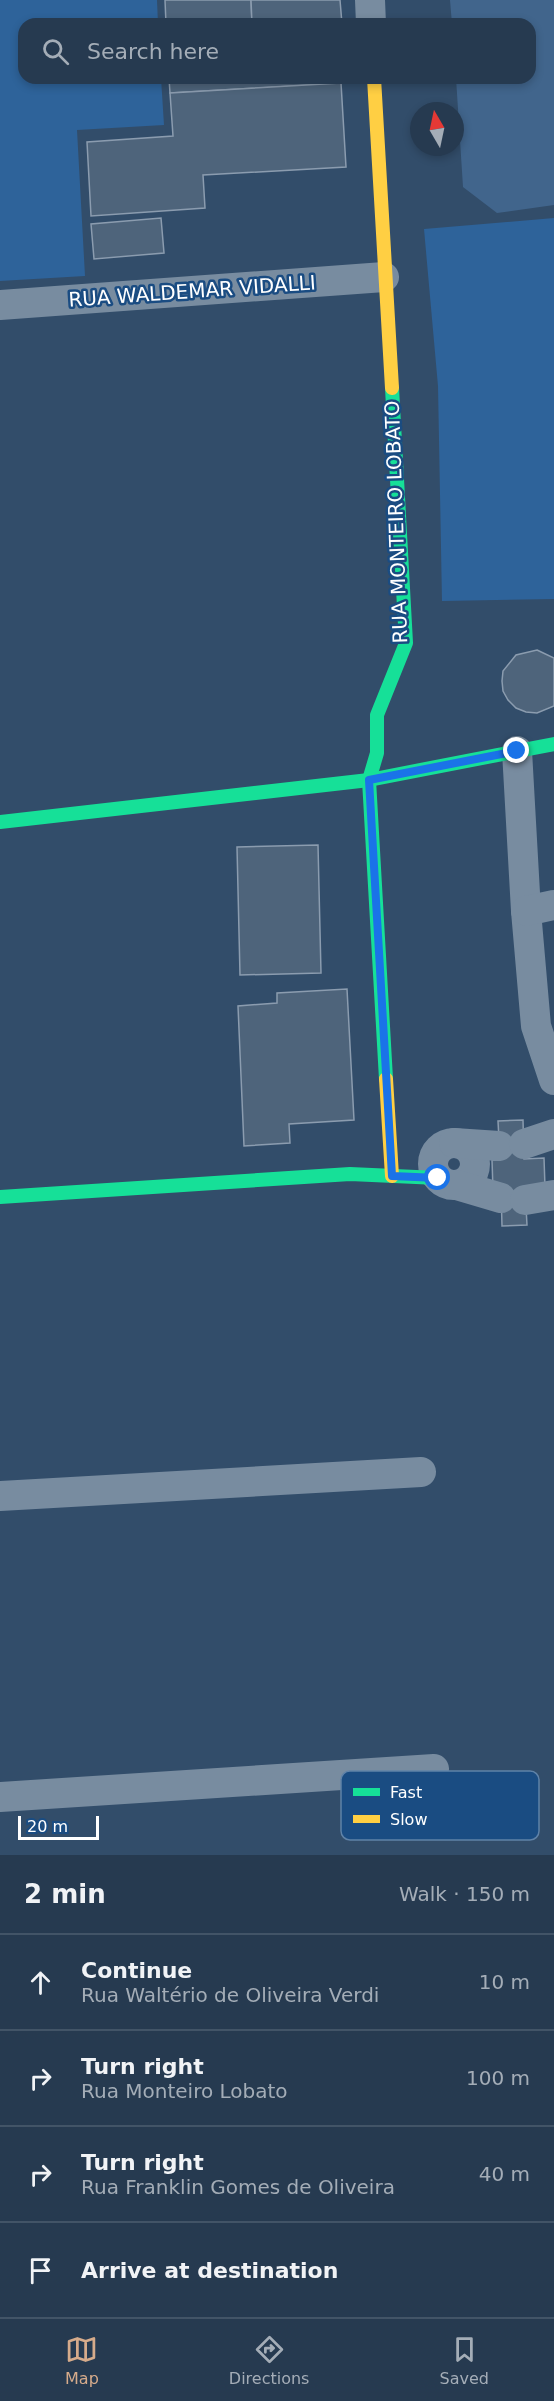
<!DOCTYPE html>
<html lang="en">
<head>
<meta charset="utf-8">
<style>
	body { margin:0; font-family:"DejaVu Sans",sans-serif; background:#32455a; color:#f1f3f6 }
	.compass { position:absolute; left:410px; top:102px; width:54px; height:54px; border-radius:50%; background:#263a50; box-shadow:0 3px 9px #0003; rotate:351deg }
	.scale { position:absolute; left:18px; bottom:15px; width:81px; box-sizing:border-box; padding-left:6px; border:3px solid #fff; border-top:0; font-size:16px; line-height:21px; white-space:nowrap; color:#fff; -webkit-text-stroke:4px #1a4c82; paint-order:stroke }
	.stop { position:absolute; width:18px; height:18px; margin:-14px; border:4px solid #1a73e8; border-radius:50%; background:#fff }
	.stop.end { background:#1a73e8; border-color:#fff; box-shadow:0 2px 6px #0008 }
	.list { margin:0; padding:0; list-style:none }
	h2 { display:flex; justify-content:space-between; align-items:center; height:78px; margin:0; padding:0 24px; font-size:26px }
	h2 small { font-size:20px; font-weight:400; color:#a4adb7 }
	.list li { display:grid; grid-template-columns:39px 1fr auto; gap:18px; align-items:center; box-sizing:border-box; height:96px; padding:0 24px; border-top:2px solid #425467 }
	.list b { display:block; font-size:22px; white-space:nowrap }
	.list p { margin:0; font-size:20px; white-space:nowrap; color:#a4adb7 }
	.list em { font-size:20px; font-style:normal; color:#a4adb7 }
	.icon { flex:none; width:33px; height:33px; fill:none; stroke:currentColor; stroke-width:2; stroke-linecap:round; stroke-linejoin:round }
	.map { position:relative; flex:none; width:554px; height:1855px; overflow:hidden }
	.search { position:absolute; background:#263a50; box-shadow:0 3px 9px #0003; left:18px; right:18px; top:18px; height:66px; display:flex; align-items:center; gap:15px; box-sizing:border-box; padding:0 21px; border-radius:18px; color:#a4adb7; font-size:22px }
	.sheet { height:462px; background:#263a50 }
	nav { display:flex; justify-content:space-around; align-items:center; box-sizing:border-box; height:84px; border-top:2px solid #425467; background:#263a50; font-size:16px; color:#a4adb7 }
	nav a { display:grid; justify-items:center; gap:3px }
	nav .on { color:#d6ab8b }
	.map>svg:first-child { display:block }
	.green { fill:#2e639a }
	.water { fill:#41658c }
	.building { fill:#4e647b; stroke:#8b9caf; stroke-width:1.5 }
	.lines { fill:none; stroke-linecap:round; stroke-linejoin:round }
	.street { stroke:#788ca0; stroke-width:30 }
	.fast { stroke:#16e098; stroke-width:14 }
	.slow { stroke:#ffcf43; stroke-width:14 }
	.route { stroke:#1a73e8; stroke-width:8 }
	.labels { text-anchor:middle; stroke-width:5; stroke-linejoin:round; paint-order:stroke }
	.street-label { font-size:20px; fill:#fff; stroke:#1a4c82 }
	.key { fill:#1a4c82; stroke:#5f82a8; stroke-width:1.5 }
	.key-label { font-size:16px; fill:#fff }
</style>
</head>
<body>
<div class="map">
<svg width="554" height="1855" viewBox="0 0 554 1855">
	<rect width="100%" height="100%" fill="#324d6a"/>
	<g class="green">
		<polygon points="0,0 157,0 158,24 24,24 24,78 161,78 164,125 77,130 85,276 0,281"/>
		<polygon points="554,218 554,599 442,601 438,386 424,229"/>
	</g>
	<polygon class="water" points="450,0 554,0 554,205 497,213 463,187 456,78 530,78 530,24 452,24"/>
	<g class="building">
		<polygon points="165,0 251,0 252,24 166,24"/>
		<polygon points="251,0 340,0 342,24 252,24"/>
		<polygon points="169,78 345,78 346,83 170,93"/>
		<polygon points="341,83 346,167 203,175 205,208 91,216 87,142 173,136 170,93"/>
		<polygon points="161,218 164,253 94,259 91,224"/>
		<polygon points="537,650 554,658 554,706 537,713 526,712 516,708 508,700 503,691 502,681 503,671 516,655"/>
		<polygon points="318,845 321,973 240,975 237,847"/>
		<polygon points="347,989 354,1120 289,1124 290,1143 244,1146 238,1006 277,1003 277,993"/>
		<polygon points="523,1120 524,1159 544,1158 545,1187 525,1188 527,1225 502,1226 501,1189 493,1190 492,1160 500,1160 498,1121"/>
	</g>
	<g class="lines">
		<g class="street">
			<polyline points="370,0 371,24"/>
			<polyline points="0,305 384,277"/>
			<polyline points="517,751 526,911 536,1026 554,1080"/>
			<polyline points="526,911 554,905"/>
			<circle cx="454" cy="1164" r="21"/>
			<polyline points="454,1143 499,1146"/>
			<polyline points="524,1144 554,1134"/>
			<polyline points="457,1185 501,1198"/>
			<polyline points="525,1200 554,1195"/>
			<polyline points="0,1496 421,1472"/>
			<polyline points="0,1797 434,1769"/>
		</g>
		<g class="fast">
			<polyline points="0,822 369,780 554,744"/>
			<polyline points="386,1079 369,780 377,753 377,715 406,643 392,388"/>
			<polyline points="0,1197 350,1174 438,1178"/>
		</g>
		<g class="slow">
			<polyline points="374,78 392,388"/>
			<polyline points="386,1079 392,1176"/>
		</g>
	</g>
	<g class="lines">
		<polyline class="route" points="438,1178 392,1176 369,780 517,751"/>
	</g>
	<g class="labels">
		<g class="street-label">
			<text transform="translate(192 291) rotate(-4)" y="7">RUA WALDEMAR VIDALLI</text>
			<text transform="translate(396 522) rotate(-92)" y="7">RUA MONTEIRO LOBATO</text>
		</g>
	</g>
	<rect x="341" y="1771" width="198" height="69" rx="9" class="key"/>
	<rect x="353" y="1788" width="27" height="8" fill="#16e098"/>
	<rect x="353" y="1815" width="27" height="8" fill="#ffcf43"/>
	<g class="key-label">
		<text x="390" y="1798">Fast</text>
		<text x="390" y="1825">Slow</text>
	</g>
</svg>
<svg class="compass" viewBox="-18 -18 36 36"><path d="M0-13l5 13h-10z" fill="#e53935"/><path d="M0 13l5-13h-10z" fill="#a4adb7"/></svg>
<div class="scale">20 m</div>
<div class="stop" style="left:438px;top:1178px"></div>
<div class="stop end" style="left:517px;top:751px"></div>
<div class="search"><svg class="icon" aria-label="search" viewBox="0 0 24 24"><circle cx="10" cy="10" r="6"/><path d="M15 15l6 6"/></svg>Search here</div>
</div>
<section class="sheet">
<h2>2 min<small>Walk · 150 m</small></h2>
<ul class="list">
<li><svg class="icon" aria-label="ahead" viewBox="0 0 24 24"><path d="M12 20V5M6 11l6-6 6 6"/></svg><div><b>Continue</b><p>Rua Waltério de Oliveira Verdi</p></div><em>10 m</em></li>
<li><svg class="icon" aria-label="right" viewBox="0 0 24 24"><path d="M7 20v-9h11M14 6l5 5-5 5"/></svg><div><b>Turn right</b><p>Rua Monteiro Lobato</p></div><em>100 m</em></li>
<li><svg class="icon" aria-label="right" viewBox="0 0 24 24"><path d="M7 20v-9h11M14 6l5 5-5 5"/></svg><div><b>Turn right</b><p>Rua Franklin Gomes de Oliveira</p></div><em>40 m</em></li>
<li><svg class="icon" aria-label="arrive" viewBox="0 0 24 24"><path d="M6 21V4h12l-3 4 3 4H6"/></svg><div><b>Arrive at destination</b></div></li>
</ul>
</section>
<nav>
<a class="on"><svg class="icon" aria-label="map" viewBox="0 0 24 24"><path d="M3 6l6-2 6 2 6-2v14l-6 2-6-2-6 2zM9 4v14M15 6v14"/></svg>Map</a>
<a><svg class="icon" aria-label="directions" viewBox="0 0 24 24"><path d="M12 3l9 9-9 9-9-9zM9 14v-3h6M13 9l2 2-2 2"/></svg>Directions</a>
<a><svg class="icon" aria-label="saved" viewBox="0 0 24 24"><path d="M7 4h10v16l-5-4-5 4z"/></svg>Saved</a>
</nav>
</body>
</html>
